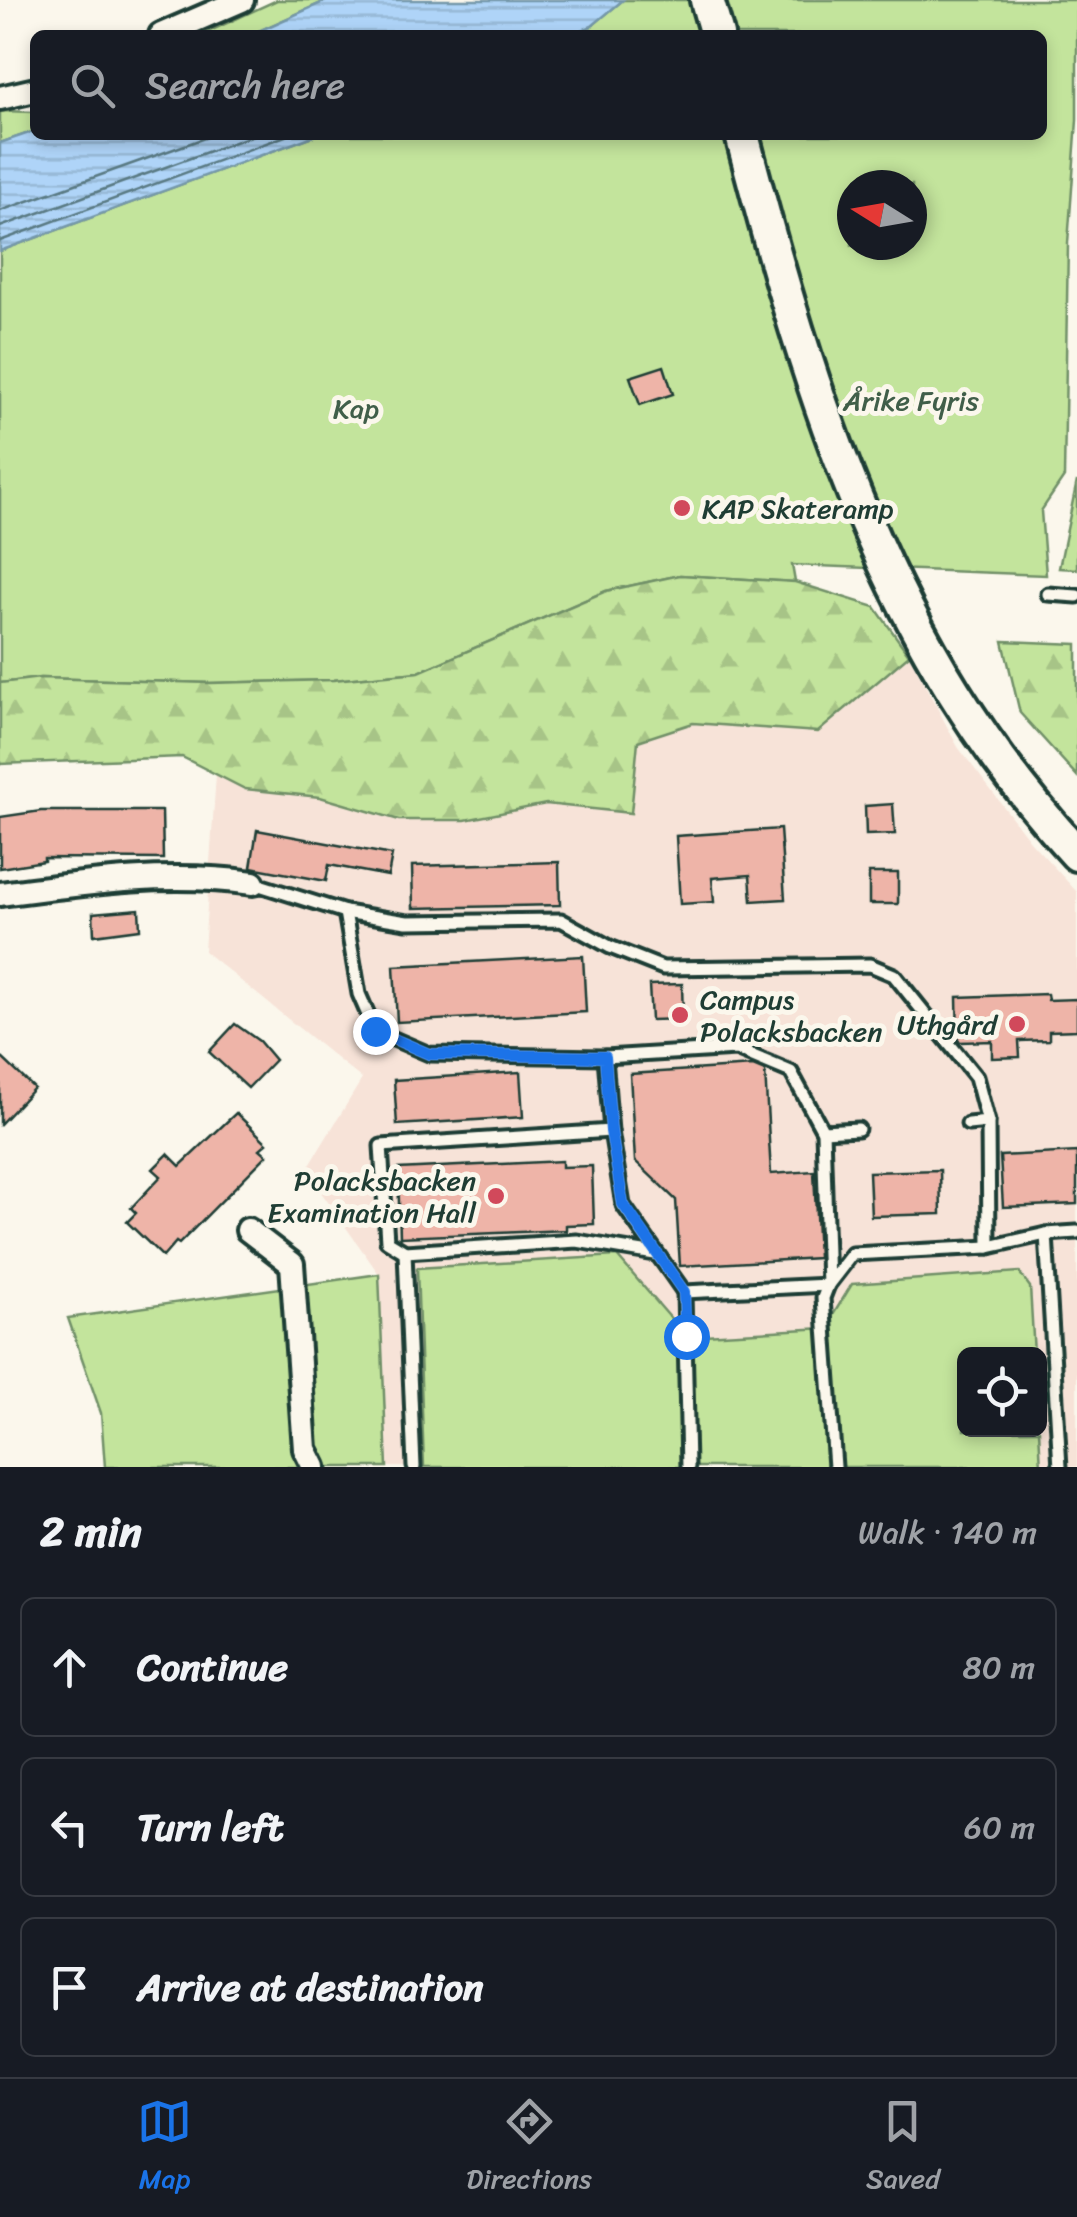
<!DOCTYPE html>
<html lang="en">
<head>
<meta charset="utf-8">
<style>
	body { margin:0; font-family:Sriracha,sans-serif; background:#20242c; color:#f1f3f6 }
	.controls { position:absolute; right:30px; bottom:30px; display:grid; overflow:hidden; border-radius:15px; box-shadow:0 5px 15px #0003 }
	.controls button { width:90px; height:90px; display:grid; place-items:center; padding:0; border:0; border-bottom:2px solid #363941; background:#171b24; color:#f1f3f6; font:50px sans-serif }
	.compass { position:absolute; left:837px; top:170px; width:90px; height:90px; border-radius:50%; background:#171b24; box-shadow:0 5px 15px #0003; rotate:281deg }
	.stop { position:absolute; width:30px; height:30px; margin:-22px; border:8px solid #1a73e8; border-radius:50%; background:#fff }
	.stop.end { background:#1a73e8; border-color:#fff; box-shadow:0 2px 10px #0008 }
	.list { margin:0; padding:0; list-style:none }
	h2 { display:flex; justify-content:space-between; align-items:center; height:130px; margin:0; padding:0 40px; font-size:42px }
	h2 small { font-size:32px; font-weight:400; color:#9ea1a6 }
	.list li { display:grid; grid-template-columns:65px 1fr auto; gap:30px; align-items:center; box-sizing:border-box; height:140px; margin:0 20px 20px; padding:0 20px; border:2px solid #363941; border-radius:15px }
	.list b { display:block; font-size:38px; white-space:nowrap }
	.list em { font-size:32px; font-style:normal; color:#9ea1a6 }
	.icon { flex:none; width:55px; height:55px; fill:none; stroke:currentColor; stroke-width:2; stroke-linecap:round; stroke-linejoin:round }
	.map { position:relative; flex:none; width:1077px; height:1467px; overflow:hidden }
	.search { position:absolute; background:#171b24; box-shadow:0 5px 15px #0003; left:30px; right:30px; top:30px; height:110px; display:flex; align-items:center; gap:25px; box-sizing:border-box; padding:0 35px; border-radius:15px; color:#9ea1a6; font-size:38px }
	.sheet { height:610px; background:#171b24 }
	nav { display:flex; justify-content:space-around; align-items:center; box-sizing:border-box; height:140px; border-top:2px solid #363941; background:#171b24; font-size:28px; color:#9ea1a6 }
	nav a { display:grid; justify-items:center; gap:5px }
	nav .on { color:#1a73e8 }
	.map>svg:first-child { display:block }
	.built { fill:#f7e3d8; fill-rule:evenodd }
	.green { fill:#c3e49c; stroke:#719068; stroke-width:2.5; fill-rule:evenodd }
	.forest { fill:url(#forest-firs); stroke:#719068; stroke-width:2.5 }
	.water { fill:url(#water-rules); stroke:#7598aa; stroke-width:2.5 }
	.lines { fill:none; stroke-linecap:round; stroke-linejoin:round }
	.shore { stroke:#597982; stroke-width:2.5 }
	.building { fill:#eeb4a8; stroke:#1f3d34; stroke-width:2.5 }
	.service-casing { stroke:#1f3d34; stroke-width:19 }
	.minor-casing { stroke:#1f3d34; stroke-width:30 }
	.secondary-casing { stroke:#1f3d34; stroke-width:40 }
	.service { stroke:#fbf7ec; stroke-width:11 }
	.minor { stroke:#fbf7ec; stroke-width:22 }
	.secondary { stroke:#fbf7ec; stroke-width:32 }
	.route { stroke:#1a73e8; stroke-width:12 }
	.poi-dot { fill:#d1495b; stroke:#fbf7ec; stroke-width:4 }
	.labels { text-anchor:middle; stroke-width:10; stroke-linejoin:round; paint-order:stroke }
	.park-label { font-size:28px; fill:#405e49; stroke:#fbf7ec }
	.poi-label { font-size:28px; fill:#1f3d34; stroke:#fbf7ec; text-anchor:start }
</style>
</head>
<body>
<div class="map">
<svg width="1077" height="1467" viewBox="0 0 1077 1467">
	<defs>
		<pattern id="forest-firs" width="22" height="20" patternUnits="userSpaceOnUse" patternTransform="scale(2.5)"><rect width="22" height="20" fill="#c3e49c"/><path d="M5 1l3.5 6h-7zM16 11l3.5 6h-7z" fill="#a7c487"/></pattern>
		<pattern id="water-rules" width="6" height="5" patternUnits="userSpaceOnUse" patternTransform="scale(2.5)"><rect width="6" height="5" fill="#afd4f8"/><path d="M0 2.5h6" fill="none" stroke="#96b7d5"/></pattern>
	</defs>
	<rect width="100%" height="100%" fill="#fbf7ec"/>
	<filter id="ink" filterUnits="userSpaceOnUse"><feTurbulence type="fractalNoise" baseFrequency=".01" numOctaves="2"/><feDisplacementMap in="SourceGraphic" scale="20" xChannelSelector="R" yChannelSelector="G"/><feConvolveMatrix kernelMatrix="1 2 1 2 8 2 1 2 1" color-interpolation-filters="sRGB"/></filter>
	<g filter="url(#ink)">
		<path class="built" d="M909,655L958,747L1030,841L1077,892V1467H387L379,1274L306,1171L362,1079L204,951L216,774L245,789L320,797L399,820H465L546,804L631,813L638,742L693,723L818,732ZM964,1354H1040V1430H964Z"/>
		<g class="green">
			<polygon points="277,0 328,0 250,35 201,35"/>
			<path d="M623,0H1077V120L1068,243L1064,477L1041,511L1046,575L792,565L795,582L680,575L606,591L419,672L333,680L210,683L40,678L0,683V251L316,135H1042V35H570L592,26ZM852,185H912V245H852Z"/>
			<polygon points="0,111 35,112 35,131 0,143"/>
			<polygon points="1077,481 1077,569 1059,568"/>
			<polygon points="617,1256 686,1336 825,1328 852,1284 1019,1272 1030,1287 1034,1354 964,1354 964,1430 1039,1430 1041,1467 424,1467 417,1268"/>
			<polygon points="379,1274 387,1467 105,1467 101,1413 68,1318"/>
		</g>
		<g class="forest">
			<polygon points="680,575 795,582 875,607 909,655 818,732 693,723 638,741 631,813 546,804 465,820 399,820 320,797 245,789 182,757 0,764 0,683 40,678 210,683 333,680 419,672 606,591"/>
			<polygon points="1003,641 1077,644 1077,776 1020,713"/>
		</g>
		<g class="water">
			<polygon points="328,0 623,0 592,26 570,35 250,35"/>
			<polygon points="35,131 35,135 316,135 0,251 0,143"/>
		</g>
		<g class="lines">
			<g class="shore">
				<polyline points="0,211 213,135"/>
				<polyline points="0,227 254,135"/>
				<polyline points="0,241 288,135"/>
			</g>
		</g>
		<g class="building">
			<polygon points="664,366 673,394 640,405 630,377"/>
			<polygon points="893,804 895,834 866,835 865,806"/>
			<polygon points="41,811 162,811 163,859 44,858 44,861 0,868 0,817"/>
			<polygon points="780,829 785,899 752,901 750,875 712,878 714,902 680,904 676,836"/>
			<polygon points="257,830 392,855 388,876 329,865 326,881 251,867"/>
			<polygon points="559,862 560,905 413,908 412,866"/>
			<rect x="869" y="873" width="29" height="31"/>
			<polygon points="139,909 140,929 94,935 93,913"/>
			<polygon points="583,956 586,1012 397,1022 394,966"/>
			<polygon points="682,984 683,1019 651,1020 649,985"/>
			<polygon points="1047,994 1048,1000 1077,999 1077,1030 1049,1031 1049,1040 1019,1041 1020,1057 992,1058 992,1041 960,1042 958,1039 957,997"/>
			<polygon points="235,1024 259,1041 275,1060 248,1088 209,1052"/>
			<polygon points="0,1056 34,1088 0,1124"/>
			<polygon points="753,1066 765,1071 771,1174 814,1171 818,1258 680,1266 676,1200 635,1161 630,1074"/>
			<polygon points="520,1072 523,1117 397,1125 394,1080"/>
			<polygon points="236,1113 267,1143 260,1149 267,1155 179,1244 176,1242 163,1257 127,1222 136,1213 131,1208 161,1176 153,1169 168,1154 180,1166"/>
			<polygon points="1077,1152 1077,1204 1003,1207 1000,1156"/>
			<polygon points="562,1161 562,1167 592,1166 594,1224 566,1225 566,1230 400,1237 398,1169"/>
			<polygon points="940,1170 941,1214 871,1216 869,1172"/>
		</g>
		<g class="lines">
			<g class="service-casing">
				<g id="service">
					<polyline points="1048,594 1077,596"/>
					<polyline points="253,883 345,912 407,922 561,920 610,947 663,968 870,965 894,975 976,1077 988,1122 968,1124"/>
					<polyline points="345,912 359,994 375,1031 429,1054 605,1057 736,1049 791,1072 823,1131 828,1285 823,1298 835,1467"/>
					<polyline points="605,1057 611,1131 623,1205 684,1292 828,1285 852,1254 989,1247 1046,1234 1060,1467"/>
					<polyline points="988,1122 989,1247"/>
					<polyline points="611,1131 381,1146 387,1241 405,1252 577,1241 655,1254"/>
					<polyline points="823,1131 858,1129"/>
					<polyline points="1046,1234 1077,1232"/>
					<polyline points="405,1252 414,1467"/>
					<polyline points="684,1292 688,1467"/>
				</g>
			</g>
			<g class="minor-casing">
				<g id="minor">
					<polyline points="161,35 242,0"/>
					<polyline points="0,98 35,90"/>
					<path d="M0,894C85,883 168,871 253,883"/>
					<polyline points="248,1230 292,1264 305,1449 314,1467"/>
				</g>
			</g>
			<g class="secondary-casing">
				<g id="secondary">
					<polyline points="707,0 717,35"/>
					<path d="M742,135C811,400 886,648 1077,854"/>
				</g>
			</g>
			<use href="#service" class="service"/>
			<use href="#minor" class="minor"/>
			<use href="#secondary" class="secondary"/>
		</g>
	</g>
	<g class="lines" filter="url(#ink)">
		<polyline class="route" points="375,1031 429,1054 605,1057 611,1131 623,1204 684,1292 686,1336"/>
	</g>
	<g class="poi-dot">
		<circle cx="682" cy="508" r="10"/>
		<circle cx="680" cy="1015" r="10"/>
		<circle cx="1017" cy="1024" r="10"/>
		<circle cx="496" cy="1196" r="10"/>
	</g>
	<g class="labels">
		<g class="park-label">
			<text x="911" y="410">Årike Fyris</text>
			<text x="356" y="418">Kap</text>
		</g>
		<g class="poi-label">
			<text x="702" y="518">KAP Skateramp</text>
			<text x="700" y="1009">Campus<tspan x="700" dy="32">Polacksbacken</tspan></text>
			<text x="997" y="1034" text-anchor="end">Uthgård</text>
			<text x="476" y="1190" text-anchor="end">Polacksbacken<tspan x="476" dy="32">Examination Hall</tspan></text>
		</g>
	</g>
</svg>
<div class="controls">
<button><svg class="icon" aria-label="locate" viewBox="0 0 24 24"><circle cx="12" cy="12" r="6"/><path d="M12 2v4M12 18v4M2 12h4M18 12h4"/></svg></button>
</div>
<svg class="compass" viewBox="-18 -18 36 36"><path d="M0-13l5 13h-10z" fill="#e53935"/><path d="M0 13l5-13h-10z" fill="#9ea1a6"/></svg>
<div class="stop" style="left:686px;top:1336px"></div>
<div class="stop end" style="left:375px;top:1031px"></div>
<div class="search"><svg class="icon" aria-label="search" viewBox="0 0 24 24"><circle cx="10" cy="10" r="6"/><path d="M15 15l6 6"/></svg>Search here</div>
</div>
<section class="sheet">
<h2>2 min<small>Walk · 140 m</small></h2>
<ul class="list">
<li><svg class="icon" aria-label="ahead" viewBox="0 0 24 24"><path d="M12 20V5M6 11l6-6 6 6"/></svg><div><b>Continue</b></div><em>80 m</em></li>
<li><svg class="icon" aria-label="left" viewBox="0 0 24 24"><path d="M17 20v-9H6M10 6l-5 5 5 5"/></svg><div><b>Turn left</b></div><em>60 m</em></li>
<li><svg class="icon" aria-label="arrive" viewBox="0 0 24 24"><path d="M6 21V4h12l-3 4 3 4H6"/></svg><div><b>Arrive at destination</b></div></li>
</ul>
</section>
<nav>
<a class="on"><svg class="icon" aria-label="map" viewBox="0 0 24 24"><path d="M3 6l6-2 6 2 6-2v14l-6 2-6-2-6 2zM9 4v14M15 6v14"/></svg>Map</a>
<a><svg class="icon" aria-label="directions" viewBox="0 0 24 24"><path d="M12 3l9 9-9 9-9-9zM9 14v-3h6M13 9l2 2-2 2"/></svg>Directions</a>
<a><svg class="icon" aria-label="saved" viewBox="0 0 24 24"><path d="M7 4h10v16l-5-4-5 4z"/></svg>Saved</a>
</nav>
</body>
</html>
